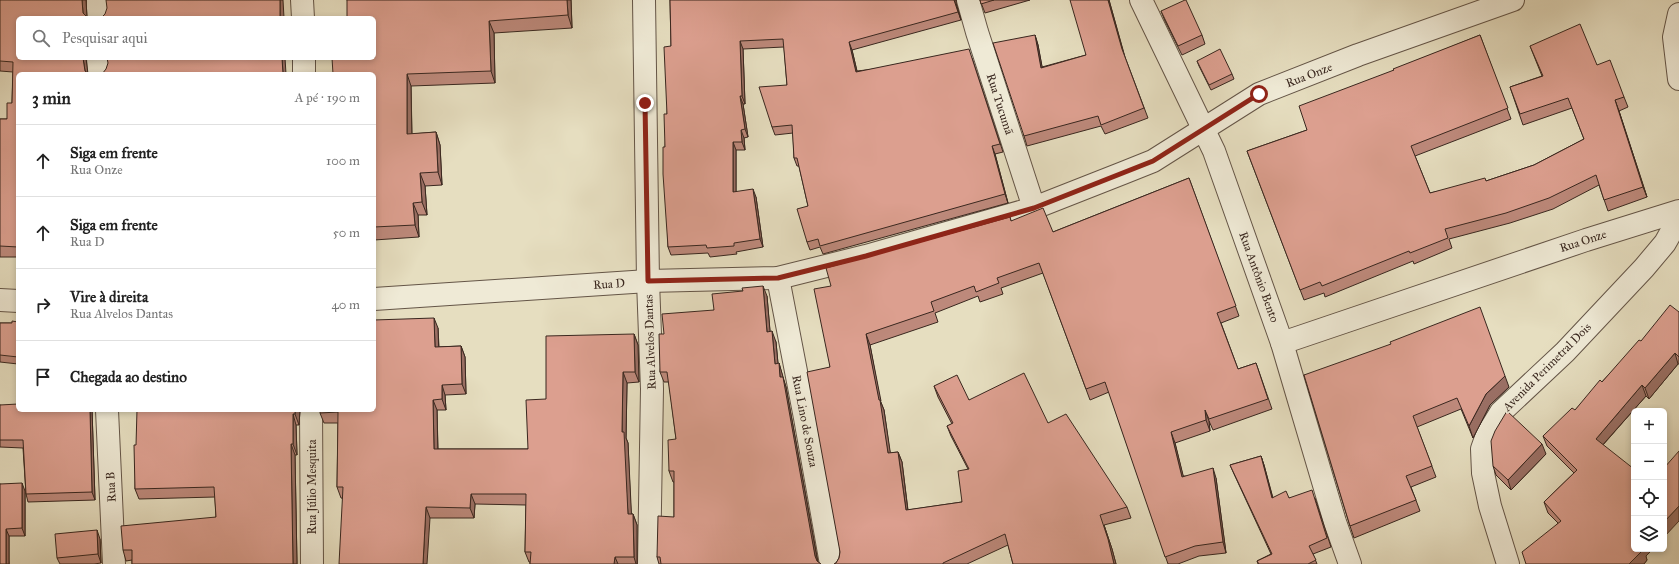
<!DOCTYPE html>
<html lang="pt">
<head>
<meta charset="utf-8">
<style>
	body { margin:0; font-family:"IM FELL Great Primer",serif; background:#f6f6f6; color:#222 }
	.controls { position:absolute; right:12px; bottom:12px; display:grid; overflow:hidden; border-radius:6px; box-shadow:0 2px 6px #0003 }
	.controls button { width:36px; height:36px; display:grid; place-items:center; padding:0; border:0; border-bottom:1px solid #e0e0e0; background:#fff; color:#222; font:20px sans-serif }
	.stop { position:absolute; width:12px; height:12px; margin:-9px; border:3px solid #8f2418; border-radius:50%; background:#fff }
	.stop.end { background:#8f2418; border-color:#fff; box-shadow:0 1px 4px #0008 }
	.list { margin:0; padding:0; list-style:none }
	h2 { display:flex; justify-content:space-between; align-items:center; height:52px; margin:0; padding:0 16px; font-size:17px }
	h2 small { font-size:13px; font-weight:400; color:#767676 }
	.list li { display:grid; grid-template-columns:26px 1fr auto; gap:12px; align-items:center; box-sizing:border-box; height:72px; padding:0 16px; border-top:1px solid #e0e0e0 }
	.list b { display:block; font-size:15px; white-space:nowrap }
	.list p { margin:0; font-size:13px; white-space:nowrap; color:#767676 }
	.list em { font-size:13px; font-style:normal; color:#767676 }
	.icon { flex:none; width:22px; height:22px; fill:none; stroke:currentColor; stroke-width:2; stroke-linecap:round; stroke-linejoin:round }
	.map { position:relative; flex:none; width:1679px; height:564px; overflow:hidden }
	.search { position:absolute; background:#fff; box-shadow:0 2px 6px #0003; left:16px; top:16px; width:360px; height:44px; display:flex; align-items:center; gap:10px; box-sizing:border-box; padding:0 14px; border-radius:6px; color:#767676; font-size:15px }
	.panel { position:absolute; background:#fff; box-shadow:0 2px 6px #0003; left:16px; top:72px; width:360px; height:340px; border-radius:6px }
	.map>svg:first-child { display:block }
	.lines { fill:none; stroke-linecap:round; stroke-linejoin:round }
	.minor-casing { stroke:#645547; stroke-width:24 }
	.tertiary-casing { stroke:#645547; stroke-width:24 }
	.minor { stroke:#efead6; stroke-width:22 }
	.tertiary { stroke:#efead6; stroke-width:22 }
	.wall { fill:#bd897b; stroke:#39271f }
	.shaded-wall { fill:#9a6f64; stroke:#39271f }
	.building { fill:#dc9f8f; stroke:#39271f }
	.route { stroke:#8f2418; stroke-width:5 }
	.labels { text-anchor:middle; stroke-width:3; stroke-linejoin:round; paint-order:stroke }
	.street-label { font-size:12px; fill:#39271f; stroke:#efead6 }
</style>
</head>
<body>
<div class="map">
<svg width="1679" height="564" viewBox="0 0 1679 564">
	<rect width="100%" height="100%" fill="#e6dec0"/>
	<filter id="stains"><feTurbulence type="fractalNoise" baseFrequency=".005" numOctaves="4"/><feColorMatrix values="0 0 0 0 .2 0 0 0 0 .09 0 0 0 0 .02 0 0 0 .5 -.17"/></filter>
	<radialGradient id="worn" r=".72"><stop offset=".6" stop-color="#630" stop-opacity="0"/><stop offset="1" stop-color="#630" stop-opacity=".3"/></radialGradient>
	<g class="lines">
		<g class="minor-casing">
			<g id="minor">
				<polyline points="98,0 98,18"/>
				<polyline points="644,0 648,281 652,389 649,564"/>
				<polyline points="968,0 977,32 1034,208"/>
				<polyline points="1141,0 1214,151 1282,343 1335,522 1350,564"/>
				<polyline points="1679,14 1674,37 1679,79"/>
				<polyline points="98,58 99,74"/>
				<polyline points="778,278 805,418 831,564"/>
				<polyline points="374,299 648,281 778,278 866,256 1034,208 1123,173 1153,161 1259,94 1358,55 1513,0"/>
				<polyline points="0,300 18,301"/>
				<polyline points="1282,343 1586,240 1679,211"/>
				<polyline points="107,410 114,564"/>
				<polyline points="1508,564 1490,506 1483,473 1482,449 1487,435 1501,412 1565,352 1644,268 1665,243 1679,218"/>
			</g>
		</g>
		<g class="tertiary-casing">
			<g id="tertiary">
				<polyline points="302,0 303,18"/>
				<polyline points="304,58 304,74"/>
				<polyline points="311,410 312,564"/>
			</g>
		</g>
		<use href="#minor" class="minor"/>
		<use href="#tertiary" class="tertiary"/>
	</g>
	<g class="wall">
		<polygon points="0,0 86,0 87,17 86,59 18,74 18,257 0,257 0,119 7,119 12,103 13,72 0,71"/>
		<polygon points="347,0 571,0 572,28 494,33 495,83 411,86 412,134 436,132 440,145 442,185 425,186 427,215 418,215 419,237 374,240 374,58"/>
		<polygon points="670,0 956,0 956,3 961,20 852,50 857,71 972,58 1003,152 995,154 1008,203 823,254 820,247 810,250 807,242 808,206 799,166 797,166 794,158 793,133 775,135 772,127 787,85 784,47 743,49 745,104 743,104 748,137 744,138 745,150 736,150 736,192 756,197 763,247 736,252 737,254 710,257 708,253 671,255 668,247 665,147 671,46"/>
		<polygon points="980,0 1030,0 985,13"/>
		<polygon points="1109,0 1125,57 1148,118 1105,134 1101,126 1027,146 1024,136 1035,35 1038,45 1042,67 1086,55"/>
		<polygon points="1161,11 1202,35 1205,44 1182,55 1165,21"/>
		<polygon points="1480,35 1511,119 1415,156 1430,193 1486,181 1534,165 1584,139 1572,108 1523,125 1510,87 1542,76 1530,46 1597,65 1624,97 1628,107 1619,111 1647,197 1608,211 1599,185 1553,209 1510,223 1449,239 1452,248 1414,264 1413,261 1325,297 1324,293 1304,300 1247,151 1307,130 1394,70"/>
		<polygon points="1197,61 1232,74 1234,79 1211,90 1199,66"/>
		<polygon points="1189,178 1239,316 1221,323 1238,369 1256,363 1272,409 1213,430 1209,421 1210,431 1175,443 1183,476 1216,478 1226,553 1199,556 1178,564 1168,564 1109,392 1090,400 1043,273 1001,288 1003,294 980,302 978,296 935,313 938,322 870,345 880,400 884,410 890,453 898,452 902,462 908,510 962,502 968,469 951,436 947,426 952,424 938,397 934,386 969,400 1048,423 1127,507 1131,518 1104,525 1112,549 1116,564 1013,564 1008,545 967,564 834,564 836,563 839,558 840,552 830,367 831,286 1010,217 1011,221 1053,232"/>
		<polygon points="767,296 770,332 776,342 778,364 779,363 782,374 783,378 786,387 818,562 821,564 659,564 657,557 674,517 674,482 673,482 669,471 676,439 669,382 664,382 660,372 664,334 714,310"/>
		<polygon points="1679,312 1679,364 1678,364 1649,399 1646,396 1603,445 1647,560 1644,564 1526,564 1558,523 1548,513 1544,502 1574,473 1547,446 1543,436 1575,410 1641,341"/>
		<polygon points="18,322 18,364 0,362 0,323 12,323"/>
		<polygon points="438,328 439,347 461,346 465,357 466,394 445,395 446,410 437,410 438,449 528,449 546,399 634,334 638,345 639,382 627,383 626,438 628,443 631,514 633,514 637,525 637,564 530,564 530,562 529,562 525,552 526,505 475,504 474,518 430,518 341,498 337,487 338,423 324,423 320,413"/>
		<polygon points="1304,375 1509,387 1490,405 1473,438 1461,409 1417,427 1436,477 1411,487 1420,511 1354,538 1350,526"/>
		<polygon points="0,405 18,410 92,410 95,500 28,502 26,494 23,448 0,447"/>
		<polygon points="300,410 299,425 296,425 297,455 295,455 297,564 132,564 132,560 126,561 123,550 216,517 215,497 139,499 135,489 136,445"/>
		<polygon points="1546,454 1511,490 1496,475 1493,466"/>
		<polygon points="1261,456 1264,465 1273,498 1315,498 1331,547 1313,554 1317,564 1258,564 1257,561 1271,554 1234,474 1230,465"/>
		<polygon points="0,484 25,491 25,536 9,536 9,564"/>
		<polygon points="100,539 101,563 94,564 60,564 57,558"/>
	</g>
	<g class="shaded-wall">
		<polygon points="82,0 86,0 87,18 83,13"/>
		<polygon points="280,0 283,0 284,18 280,18"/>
		<polygon points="567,0 571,0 572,28 568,15"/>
		<polygon points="954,0 956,0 956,3 961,20"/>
		<polygon points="1108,0 1109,0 1125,58 1122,49"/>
		<polygon points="489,21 494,33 495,83 491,71"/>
		<polygon points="1035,35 1038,45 1044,77 1041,68"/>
		<polygon points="740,41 743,49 745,104 742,96"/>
		<polygon points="849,42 852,50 859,80 856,72"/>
		<polygon points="83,58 86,58 88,74 85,71"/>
		<polygon points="282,58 285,58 286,74 283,74"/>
		<polygon points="407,74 411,86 412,146 407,134"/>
		<polygon points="740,96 743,104 748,137 745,129"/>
		<polygon points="1615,100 1619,111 1647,197 1643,187"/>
		<polygon points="741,130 744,138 745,150 742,142"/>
		<polygon points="436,132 440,145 442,185 438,172"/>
		<polygon points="733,142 736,150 736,200 733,192"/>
		<polygon points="992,146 995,154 1008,203 1005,194"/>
		<polygon points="420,173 425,186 427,215 422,202"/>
		<polygon points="753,189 756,197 763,247 760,239"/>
		<polygon points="413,203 418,215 419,237 415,225"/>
		<polygon points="763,286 767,296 771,342 767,332"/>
		<polygon points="434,318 438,328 439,358 435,347"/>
		<polygon points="772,331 776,342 779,374 775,364"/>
		<polygon points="634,334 638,345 639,382 635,372"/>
		<polygon points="866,334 870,345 881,401 880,400 884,410 892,464 888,453"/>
		<polygon points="461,346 465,357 466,394 462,384"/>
		<polygon points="1675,353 1678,364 1649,399 1645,388"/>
		<polygon points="779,363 786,387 818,564 815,556 780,377"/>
		<polygon points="623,372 627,383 626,438 628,443 632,525 628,514 622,432"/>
		<polygon points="1505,376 1509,387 1490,405 1473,438 1469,426 1486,394"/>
		<polygon points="442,385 445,395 446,410 442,399"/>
		<polygon points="1642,385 1646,396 1599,449 1596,439"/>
		<polygon points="433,400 437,410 438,459 434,449"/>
		<polygon points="90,410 92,410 95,500 92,492"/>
		<polygon points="295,410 300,410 299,425 295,414"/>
		<polygon points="1205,410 1209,421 1210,431 1206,420"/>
		<polygon points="293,414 296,425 297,455 293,444"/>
		<polygon points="1171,432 1175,443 1186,487 1182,477"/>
		<polygon points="291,444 295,455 297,564 293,564"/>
		<polygon points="1542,444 1546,454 1511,490 1508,480"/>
		<polygon points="898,452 902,462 909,520 906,510"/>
		<polygon points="1261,456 1264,465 1275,507 1272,498"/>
		<polygon points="1213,468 1216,478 1226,553 1223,542"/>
		<polygon points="22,483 25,491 25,536 22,528"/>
		<polygon points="471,494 475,504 474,518 470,508"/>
		<polygon points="1679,506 1679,521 1664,537 1664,522"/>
		<polygon points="426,507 430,518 427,564 423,564"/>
		<polygon points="633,514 637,525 637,564 636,564 634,557"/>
		<polygon points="1104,525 1112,549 1116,564 1114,564"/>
		<polygon points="6,529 9,536 9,564 6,564"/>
		<polygon points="97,530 100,539 101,563 98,554"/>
		<polygon points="1641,549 1653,549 1646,556 1647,560 1644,564 1629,564"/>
		<polygon points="615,557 618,564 614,564"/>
	</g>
	<g class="building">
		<polygon points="0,0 82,0 83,13 88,18 18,18 18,58 83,58 85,71 89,74 18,74 18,247 0,246 0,119 7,119 7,103 12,103 13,62 0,61"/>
		<polygon points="106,0 280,0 280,18 101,18 105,14 107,8"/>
		<polygon points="347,0 567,0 568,15 489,21 491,71 407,74 407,134 436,132 438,172 420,173 422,202 413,203 415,225 374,227 374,74 333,74 332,58 374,58 374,18 347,18"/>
		<polygon points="670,0 954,0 958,12 849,42 856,72 969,49 1000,144 992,146 1005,194 820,246 818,239 807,242 797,209 808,206 797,158 794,158 792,125 772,127 759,87 787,85 783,39 740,41 742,96 740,96 745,129 741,130 742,142 733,142 733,192 753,189 760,239 734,243 734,246 707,248 706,245 668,247 663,174 663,147 665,147 664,114 667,114 664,47 671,46"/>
		<polygon points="980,0 994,0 981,4"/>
		<polygon points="1070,0 1108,0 1122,49 1144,108 1101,125 1098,116 1024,136 993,43 1035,35 1041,68 1086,55"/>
		<polygon points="1185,0 1186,0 1202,35 1178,46 1161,11"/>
		<polygon points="1580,24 1597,65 1610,60 1624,97 1615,100 1643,187 1604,200 1596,175 1549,198 1506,213 1445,229 1448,238 1410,253 1409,251 1322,286 1320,282 1300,290 1247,151 1307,130 1299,106 1394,70 1393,69 1480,35 1508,108 1411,146 1430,193 1485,178 1486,181 1534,165 1584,139 1568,98 1520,114 1510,87 1543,76 1530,46"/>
		<polygon points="1220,49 1232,74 1209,85 1197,61"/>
		<polygon points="107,58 282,58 283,74 102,74 106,69 108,63"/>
		<polygon points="1189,178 1236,306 1217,313 1238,369 1256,363 1268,399 1209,419 1205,410 1206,420 1171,432 1182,477 1213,468 1223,542 1195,546 1165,557 1105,382 1086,389 1039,263 997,278 999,283 976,292 974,286 931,302 934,311 866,334 879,400 880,400 888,453 898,452 906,510 962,502 958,471 969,469 947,426 953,423 934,386 957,375 969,400 1024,373 1048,423 1066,414 1127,507 1100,515 1108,539 1114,564 1013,564 1005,534 943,563 943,564 834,564 836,563 839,558 840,552 807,372 830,367 814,289 831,286 826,268 1010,217 1011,221 1043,208 1053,232"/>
		<polygon points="763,286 767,332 772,331 775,364 779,363 780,377 783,377 815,556 817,561 821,564 661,564 660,557 657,557 658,516 674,517 674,471 669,471 668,440 676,439 667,372 660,372 659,334 664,334 662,314 714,310 712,294 743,291 742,288"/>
		<polygon points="1670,305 1679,312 1679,357 1675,353 1645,388 1642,385 1596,439 1634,469 1634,549 1643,549 1643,550 1629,564 1526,564 1522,552 1561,521 1544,502 1577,470 1543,436 1572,408 1575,410 1600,380 1602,382 1639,340 1641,341"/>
		<polygon points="1480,307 1505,376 1486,394 1469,426 1457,398 1413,416 1432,466 1406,476 1416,500 1350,526 1304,375 1391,344 1390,342"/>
		<polygon points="434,318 435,347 461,346 462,384 442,385 442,399 433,400 434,449 528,449 526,400 546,399 546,336 634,334 635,372 623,372 622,432 624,432 628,514 633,514 634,557 615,557 614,564 530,564 531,552 525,552 526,494 471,494 470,508 426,507 423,564 339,564 343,487 337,487 338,412 320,413 320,410 374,410 374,320"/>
		<polygon points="12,321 18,322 18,357 0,355 0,323 12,323"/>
		<polygon points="18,404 18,410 90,410 92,492 26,494 23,440 0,440 0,405"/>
		<polygon points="137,410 295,410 295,414 293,414 293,444 291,444 293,564 132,564 132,550 123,550 121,526 216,517 214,487 135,489 134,445 136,445"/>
		<polygon points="1507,411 1542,444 1508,480 1493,466 1491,441 1495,431"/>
		<polygon points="1679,451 1679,506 1664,522 1664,468"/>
		<polygon points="1261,456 1272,498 1286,491 1289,498 1312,490 1327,538 1309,546 1316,560 1308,564 1259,564 1257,561 1272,554 1230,465"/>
		<polygon points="22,483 22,528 6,529 6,564 0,564 0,484"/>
		<polygon points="97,530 98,554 57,558 55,534"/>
	</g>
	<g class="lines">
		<polyline class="route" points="645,103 648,281 778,278 866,256 1034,208 1153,161 1259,94"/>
	</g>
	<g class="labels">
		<g class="street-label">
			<text transform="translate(1309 75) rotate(-21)" y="4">Rua Onze</text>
			<text transform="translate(1000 104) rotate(72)" y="4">Rua Tucumã</text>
			<text transform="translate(1583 241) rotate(-18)" y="4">Rua Onze</text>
			<text transform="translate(1259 277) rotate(70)" y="4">Rua Antônio Bento</text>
			<text transform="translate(609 284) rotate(-4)" y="4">Rua D</text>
			<text transform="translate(650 342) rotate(-92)" y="4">Rua Alvelos Dantas</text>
			<text transform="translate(1547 367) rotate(-45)" y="4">Avenida Perimetral Dois</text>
			<text transform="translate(805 421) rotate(79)" y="4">Rua Lino de Souza</text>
			<text transform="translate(111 487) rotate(-93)" y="4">Rua B</text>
			<text transform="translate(312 487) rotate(-90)" y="4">Rua Júlio Mesquita</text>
		</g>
	</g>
	<rect width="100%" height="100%" filter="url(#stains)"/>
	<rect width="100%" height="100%" fill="url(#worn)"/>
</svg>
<div class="controls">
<button>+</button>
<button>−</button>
<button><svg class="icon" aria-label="locate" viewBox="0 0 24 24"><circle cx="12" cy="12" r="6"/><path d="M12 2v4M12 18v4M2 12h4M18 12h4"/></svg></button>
<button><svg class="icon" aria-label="layers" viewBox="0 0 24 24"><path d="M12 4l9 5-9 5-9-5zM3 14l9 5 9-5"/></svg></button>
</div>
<div class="stop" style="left:1259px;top:94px"></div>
<div class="stop end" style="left:645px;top:103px"></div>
<div class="search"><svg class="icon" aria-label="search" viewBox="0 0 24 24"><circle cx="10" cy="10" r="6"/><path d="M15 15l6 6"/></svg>Pesquisar aqui</div>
<section class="panel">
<h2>3 min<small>A pé · 190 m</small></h2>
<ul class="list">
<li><svg class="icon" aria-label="ahead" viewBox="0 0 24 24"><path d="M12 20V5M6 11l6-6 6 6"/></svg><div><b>Siga em frente</b><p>Rua Onze</p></div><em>100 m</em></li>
<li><svg class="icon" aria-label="ahead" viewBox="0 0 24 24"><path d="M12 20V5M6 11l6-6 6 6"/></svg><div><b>Siga em frente</b><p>Rua D</p></div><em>50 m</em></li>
<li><svg class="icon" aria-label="right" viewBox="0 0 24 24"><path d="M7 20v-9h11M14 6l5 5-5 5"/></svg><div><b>Vire à direita</b><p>Rua Alvelos Dantas</p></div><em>40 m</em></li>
<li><svg class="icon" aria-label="arrive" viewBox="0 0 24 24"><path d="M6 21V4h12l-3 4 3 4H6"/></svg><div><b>Chegada ao destino</b></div></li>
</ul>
</section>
</div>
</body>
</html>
